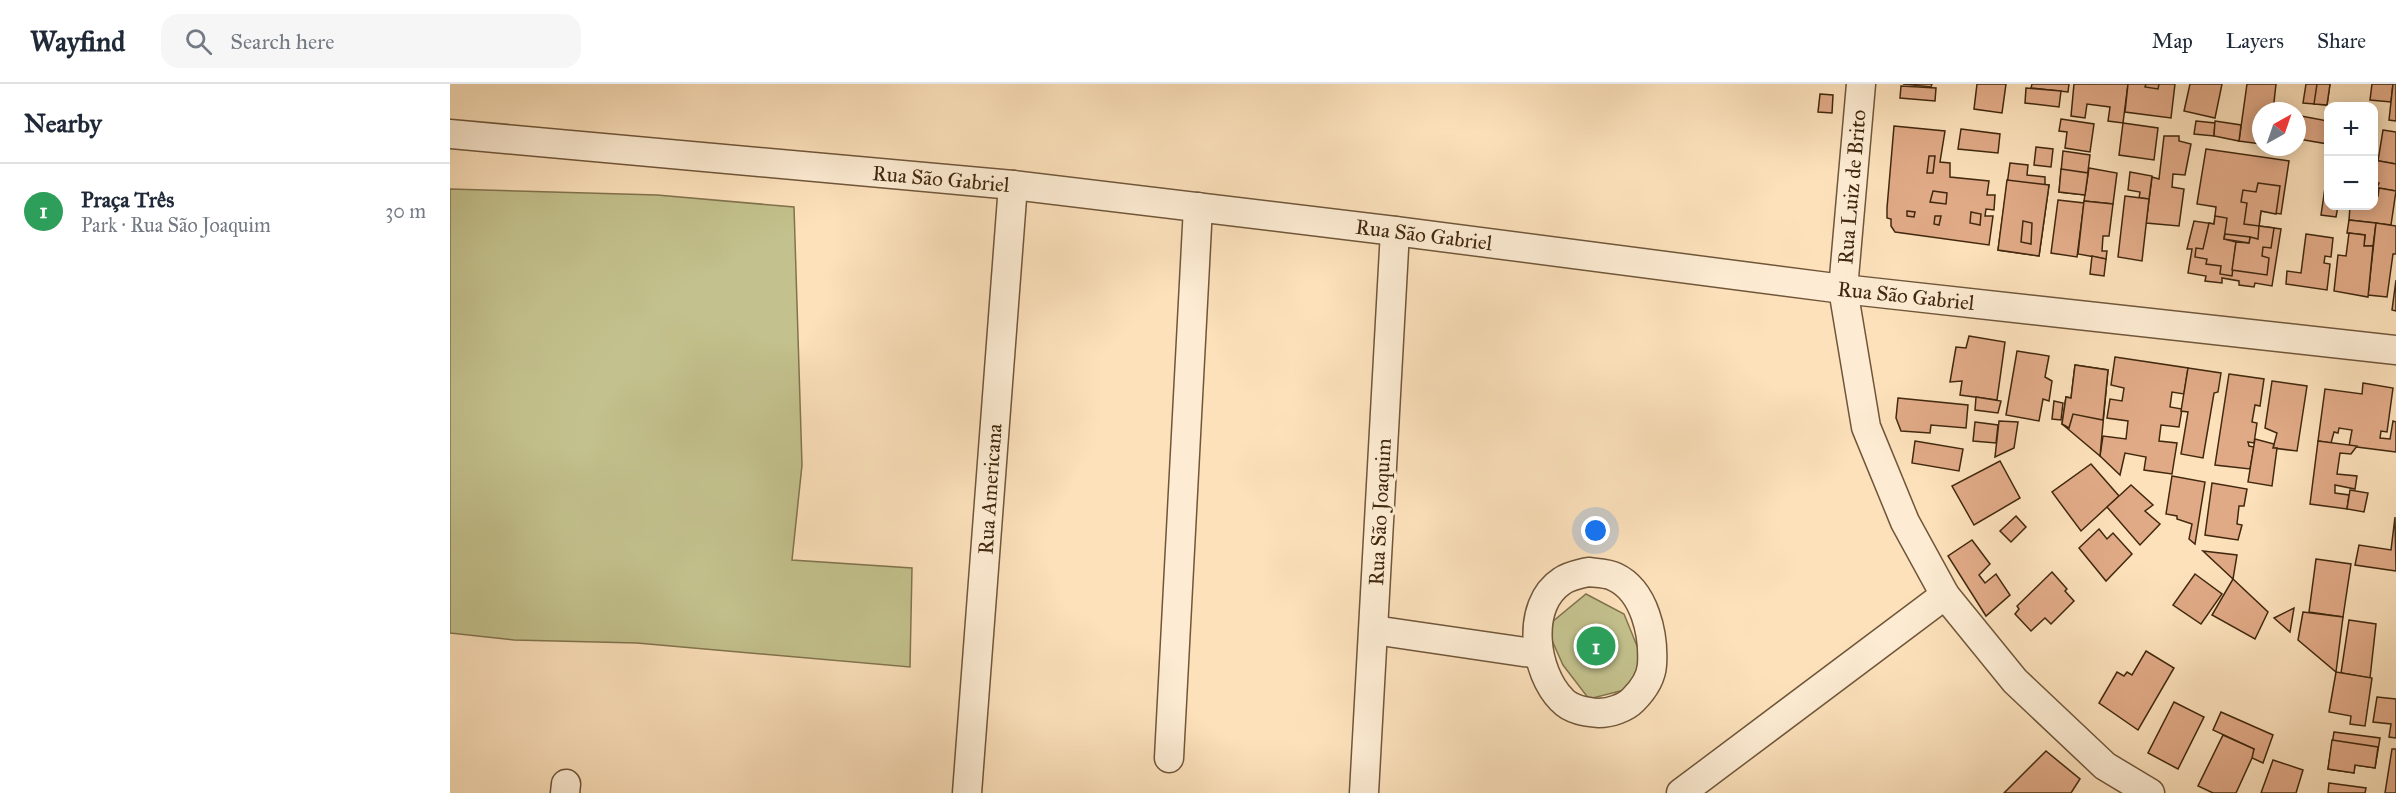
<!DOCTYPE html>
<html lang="en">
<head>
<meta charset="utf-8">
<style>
	body { margin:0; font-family:"IM FELL Great Primer",serif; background:#f6f6f7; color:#1f2937 }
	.controls { position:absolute; right:18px; top:18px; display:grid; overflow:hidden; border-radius:12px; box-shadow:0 3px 15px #0003 }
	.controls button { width:54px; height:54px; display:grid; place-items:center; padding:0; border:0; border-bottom:2px solid #e0e1e3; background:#fff; color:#1f2937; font:30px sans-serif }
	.compass { position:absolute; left:1802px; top:18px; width:54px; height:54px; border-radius:50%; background:#fff; box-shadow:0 3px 15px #0003; rotate:40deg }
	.you { position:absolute; left:1146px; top:447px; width:21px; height:21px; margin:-15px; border:4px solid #fff; border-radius:50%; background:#1a73e8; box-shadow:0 0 0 9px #1a73e833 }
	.badge { display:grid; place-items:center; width:39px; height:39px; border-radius:50%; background:#8f2418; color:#fff; font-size:20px; font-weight:700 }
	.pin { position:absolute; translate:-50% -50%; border:3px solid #fff; box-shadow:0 2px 6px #0006 }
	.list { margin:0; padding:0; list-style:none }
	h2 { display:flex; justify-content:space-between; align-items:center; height:78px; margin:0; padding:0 24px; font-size:26px }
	h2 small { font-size:20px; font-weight:400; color:#747a83 }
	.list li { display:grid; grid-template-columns:39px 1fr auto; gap:18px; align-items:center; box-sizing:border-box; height:96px; padding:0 24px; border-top:2px solid #e0e1e3 }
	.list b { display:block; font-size:22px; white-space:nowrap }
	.list p { margin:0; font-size:20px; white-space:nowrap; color:#747a83 }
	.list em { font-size:20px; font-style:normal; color:#747a83 }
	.icon { flex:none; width:33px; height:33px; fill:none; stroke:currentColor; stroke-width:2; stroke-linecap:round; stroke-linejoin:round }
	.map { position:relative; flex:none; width:1946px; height:709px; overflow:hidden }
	header { display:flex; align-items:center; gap:36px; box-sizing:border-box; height:84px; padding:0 30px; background:#fff; border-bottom:2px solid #e0e1e3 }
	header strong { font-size:28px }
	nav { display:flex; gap:33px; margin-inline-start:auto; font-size:21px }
	.search { width:420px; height:54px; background:#f6f6f7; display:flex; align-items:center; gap:15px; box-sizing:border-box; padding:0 21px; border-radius:18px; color:#747a83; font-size:22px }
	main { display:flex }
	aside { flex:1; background:#fff }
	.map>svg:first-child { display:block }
	.green { fill:#c3c18d; stroke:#82744e; stroke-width:1.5 }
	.building { fill:#e1aa87; stroke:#41280e; stroke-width:1.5 }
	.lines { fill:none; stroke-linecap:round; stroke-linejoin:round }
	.minor-casing { stroke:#705639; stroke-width:31 }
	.minor { stroke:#fdecd3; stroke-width:28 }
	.labels { text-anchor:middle; stroke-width:6; stroke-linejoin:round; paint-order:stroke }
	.street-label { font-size:21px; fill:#41280e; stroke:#fdecd3 }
</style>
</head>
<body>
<header>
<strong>Wayfind</strong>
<div class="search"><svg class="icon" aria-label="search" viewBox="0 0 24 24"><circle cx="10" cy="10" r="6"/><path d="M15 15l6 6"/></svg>Search here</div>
<nav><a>Map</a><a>Layers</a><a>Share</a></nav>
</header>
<main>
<aside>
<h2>Nearby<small></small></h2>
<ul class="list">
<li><span class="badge" style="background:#2e9e5b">1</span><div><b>Praça Três</b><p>Park · Rua São Joaquim</p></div><em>30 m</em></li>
</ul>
</aside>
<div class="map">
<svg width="1946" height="709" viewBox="0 0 1946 709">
	<rect width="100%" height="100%" fill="#fce1bb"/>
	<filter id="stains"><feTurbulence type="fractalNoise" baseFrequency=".00333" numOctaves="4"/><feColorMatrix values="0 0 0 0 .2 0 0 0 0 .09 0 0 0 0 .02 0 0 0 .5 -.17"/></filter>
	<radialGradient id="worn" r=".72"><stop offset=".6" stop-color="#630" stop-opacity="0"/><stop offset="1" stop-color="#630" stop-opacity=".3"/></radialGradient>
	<g class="green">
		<polygon points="0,105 207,111 344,123 352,381 342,476 462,484 460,583 187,559 64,556 0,549"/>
		<polygon points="1136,510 1174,530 1196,584 1178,605 1139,615 1113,581 1096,543"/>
	</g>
	<g class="building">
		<polygon points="1453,0 1482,0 1481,3"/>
		<polygon points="1527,0 1556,0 1552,29 1524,25"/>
		<polygon points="1582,0 1619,0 1618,8 1581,4"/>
		<polygon points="1624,0 1678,0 1673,39 1658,37 1660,23 1637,20 1635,34 1621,32"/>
		<polygon points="1678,0 1725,0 1721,34 1675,28"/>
		<polygon points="1696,0 1709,0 1708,5 1695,3"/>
		<polygon points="1740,0 1772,0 1765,34 1734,27"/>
		<polygon points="1797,0 1826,0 1823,27 1811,27 1811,60 1789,57"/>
		<polygon points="1856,0 1880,0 1877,21 1853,19"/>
		<polygon points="1867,0 1880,0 1877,21 1864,20"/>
		<polygon points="1922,0 1943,0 1941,18 1920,16"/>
		<polygon points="1943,0 1946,0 1946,37 1939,36"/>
		<polygon points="1451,2 1486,4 1485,17 1450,14"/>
		<polygon points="1576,4 1611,7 1609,23 1575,19"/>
		<polygon points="1370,10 1383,11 1382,29 1368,28"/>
		<polygon points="1851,32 1878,37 1878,60 1848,55"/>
		<polygon points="1611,35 1644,40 1640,68 1615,64 1617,48 1609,47"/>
		<polygon points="1746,37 1765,39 1764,52 1744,50"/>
		<polygon points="1765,37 1791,41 1789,57 1764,52"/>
		<polygon points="1673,39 1708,44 1704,76 1669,71"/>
		<polygon points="1444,42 1495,47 1490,78 1500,79 1500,93 1539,97 1537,111 1545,111 1544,126 1536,125 1535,132 1543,132 1539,161 1445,148 1441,142 1441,135 1437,134 1437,124"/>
		<polygon points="1511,45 1550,50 1548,69 1508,65"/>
		<polygon points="1933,46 1946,48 1946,80 1928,77"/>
		<polygon points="1714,52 1729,52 1729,57 1741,60 1735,91 1723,90 1722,103 1734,105 1729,142 1696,139 1702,93 1709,95"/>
		<polygon points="1586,63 1603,65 1601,83 1584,81"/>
		<polygon points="1756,65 1839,77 1831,130 1811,127 1809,142 1831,145 1822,202 1805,199 1804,203 1789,201 1789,197 1772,194 1772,199 1755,197 1756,192 1738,189 1742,165 1737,165 1744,137 1764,140 1766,123 1747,120"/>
		<polygon points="1613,67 1640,71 1635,111 1609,108"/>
		<polygon points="1479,72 1485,72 1483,89 1477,89"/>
		<polygon points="1924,76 1946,80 1946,107 1927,104 1929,99 1924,98"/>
		<polygon points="1560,79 1578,81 1577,91 1595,93 1595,101 1599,101 1589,172 1548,166"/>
		<polygon points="1639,84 1667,89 1663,120 1634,117"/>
		<polygon points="1611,85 1638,89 1635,111 1609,108"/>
		<polygon points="1680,88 1702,92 1699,115 1689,114 1690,108 1678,106"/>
		<polygon points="1557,96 1599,101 1589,172 1548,166"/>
		<polygon points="1876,97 1878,98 1878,122 1888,122 1886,133 1871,131"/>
		<polygon points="1808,99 1830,102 1826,130 1811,127 1809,142 1794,140 1797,119 1791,118 1793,106 1806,108"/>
		<polygon points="1929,104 1946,107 1941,141 1899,136 1900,122 1924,122 1924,111 1928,112"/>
		<polygon points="1483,107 1497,109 1496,120 1480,118"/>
		<polygon points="1675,112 1699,115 1692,177 1668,173"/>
		<polygon points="1608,116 1634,119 1627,173 1601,169"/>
		<polygon points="1634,117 1663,120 1659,152 1653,152 1652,167 1657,167 1656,175 1628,170"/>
		<polygon points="1457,127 1465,128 1464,133 1457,132"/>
		<polygon points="1521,128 1531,130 1530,141 1520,139"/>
		<polygon points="1485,132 1491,132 1489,141 1484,140"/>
		<polygon points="1765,132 1777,134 1774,155 1786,158 1782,192 1770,190 1771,182 1756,180 1757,175 1745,173 1746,164 1753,165 1759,139 1764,140"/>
		<polygon points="1899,136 1926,139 1923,162 1914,162 1915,151 1897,149"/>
		<polygon points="1573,137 1582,139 1581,160 1571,158"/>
		<polygon points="1926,139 1946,142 1946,170 1943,170 1937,213 1918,211"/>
		<polygon points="1809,142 1824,144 1821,164 1813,163 1812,172 1819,174 1817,191 1782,186 1786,158 1799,159 1800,153 1808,155"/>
		<polygon points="1899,149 1915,151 1914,162 1923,162 1918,213 1884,207 1888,171 1896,172"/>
		<polygon points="1775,150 1800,153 1799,159 1774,155"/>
		<polygon points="1856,150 1883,154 1881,173 1875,172 1874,179 1880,180 1877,206 1836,200 1837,187 1851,189"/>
		<polygon points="1642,172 1656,175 1654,192 1640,190"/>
		<polygon points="1946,196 1946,227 1942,226"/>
		<polygon points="1519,252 1555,258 1547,316 1510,311 1512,297 1500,298 1506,263 1516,264"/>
		<polygon points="1567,267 1599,272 1595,293 1602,297 1599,317 1593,315 1589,337 1556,331"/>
		<polygon points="1665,273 1738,284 1734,310 1722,308 1720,323 1732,325 1729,343 1711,341 1709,357 1727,359 1722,390 1694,386 1696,373 1675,369 1670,391 1650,372 1653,352 1676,355 1678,337 1657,334 1660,315 1672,317 1674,304 1661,301"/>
		<polygon points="1625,281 1658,286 1650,372 1612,340 1616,313 1621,314"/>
		<polygon points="1625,281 1658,286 1653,336 1623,330 1619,344 1612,340 1616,313 1621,314"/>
		<polygon points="1738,284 1771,289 1768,308 1764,309 1753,374 1731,370 1738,328 1731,327"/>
		<polygon points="1779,290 1814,295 1810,322 1805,321 1802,338 1807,339 1804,359 1798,358 1799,362 1804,363 1800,385 1765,381"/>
		<polygon points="1822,297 1857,302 1847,367 1823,364 1827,349 1815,344"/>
		<polygon points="1913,299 1943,304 1937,348 1931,347 1930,354 1940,355 1943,337 1946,338 1946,368 1899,362 1902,346 1889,344 1888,349 1884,348 1881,359 1868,357 1875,305 1912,310"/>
		<polygon points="1526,313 1551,317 1548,329 1525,326"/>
		<polygon points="1448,314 1518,321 1516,344 1481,341 1480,349 1451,347 1446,334"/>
		<polygon points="1604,317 1613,319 1611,336 1602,335"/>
		<polygon points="1549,337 1568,338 1564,364 1545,373"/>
		<polygon points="1525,338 1548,341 1546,359 1523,357"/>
		<polygon points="1805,355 1824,360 1823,364 1827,364 1822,402 1798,398"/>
		<polygon points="1465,357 1513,365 1509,387 1462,379"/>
		<polygon points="1868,357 1907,362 1901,370 1890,369 1887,390 1907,392 1905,405 1885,401 1885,409 1899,411 1897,425 1860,420"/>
		<polygon points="1550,377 1570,414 1524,441 1502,402"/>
		<polygon points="1641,380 1669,412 1631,447 1602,408"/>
		<polygon points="1722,392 1755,398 1745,460 1739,455 1742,440 1727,435 1727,432 1716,430"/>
		<polygon points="1762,399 1797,405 1794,422 1789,422 1787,440 1792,441 1788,456 1755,451"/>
		<polygon points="1681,401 1703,421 1695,427 1710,440 1690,461 1657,423"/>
		<polygon points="1900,406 1918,409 1914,428 1897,425"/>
		<polygon points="1566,432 1576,443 1561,458 1550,447"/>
		<polygon points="1945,433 1946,487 1905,481 1909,461 1941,466"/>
		<polygon points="1649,445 1657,455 1663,449 1682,470 1656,497 1629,464"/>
		<polygon points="1522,456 1540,480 1529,491 1535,499 1546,490 1560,511 1536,532 1498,472"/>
		<polygon points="1753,467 1787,471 1783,495"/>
		<polygon points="1866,475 1901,480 1893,533 1859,528"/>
		<polygon points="1602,488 1617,505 1615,507 1624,517 1601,540 1595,534 1581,547 1565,530 1569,525 1567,522"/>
		<polygon points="1745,490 1772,510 1751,540 1723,521"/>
		<polygon points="1783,495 1818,528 1805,555 1762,531"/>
		<polygon points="1844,524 1840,548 1824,534"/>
		<polygon points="1853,528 1893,533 1886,588 1848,556"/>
		<polygon points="1899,536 1926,540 1920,594 1891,589"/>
		<polygon points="1696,567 1724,584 1688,646 1649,619 1667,588 1674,592 1677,588 1682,591"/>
		<polygon points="1886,588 1922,594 1915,642 1900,640 1901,632 1879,628"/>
		<polygon points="1927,613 1946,615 1946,654 1939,653 1941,640 1923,638"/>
		<polygon points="1724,618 1754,633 1728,685 1698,669"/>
		<polygon points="1771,628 1823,651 1813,679 1800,673 1804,665 1763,646"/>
		<polygon points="1884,648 1930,654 1925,684 1905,681 1904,689 1878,685"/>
		<polygon points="1773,651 1804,665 1802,674 1786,709 1763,709 1748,702"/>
		<polygon points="1882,656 1928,663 1925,684 1905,681 1904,689 1878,685"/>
		<polygon points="1942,665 1946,665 1946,709 1935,709"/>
		<polygon points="1596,667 1630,695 1621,709 1554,709"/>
		<polygon points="1823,676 1853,686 1846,709 1811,709"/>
		<polygon points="1879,699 1916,704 1915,709 1878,709"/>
	</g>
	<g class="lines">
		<g class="minor-casing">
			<g id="minor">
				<polyline points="1411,0 1393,205 1416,343 1455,438 1495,511 1565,597 1655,682 1700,709"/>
				<polyline points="0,50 563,101 945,147 1393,205 1946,266"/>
				<path d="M1138,488C1146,489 1158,489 1165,493C1195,507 1204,551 1202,581C1201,595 1192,607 1183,616C1175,624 1160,629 1149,629C1136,628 1121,626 1112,616C1084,588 1075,521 1112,497C1119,492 1130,490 1138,488Z"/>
				<polyline points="924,546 1088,570"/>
				<polyline points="719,674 748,123"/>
				<polyline points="115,709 116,700"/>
				<polyline points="517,709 563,101"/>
				<polyline points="914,709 945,147"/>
				<polyline points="1231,709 1495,511"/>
			</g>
		</g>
		<use href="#minor" class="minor"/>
	</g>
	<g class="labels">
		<g class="street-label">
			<text transform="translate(491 95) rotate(5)" y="7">Rua São Gabriel</text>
			<text transform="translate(1402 103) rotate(-85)" y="7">Rua Luiz de Brito</text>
			<text transform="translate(974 151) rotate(7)" y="7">Rua São Gabriel</text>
			<text transform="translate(1456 212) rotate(6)" y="7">Rua São Gabriel</text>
			<text transform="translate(540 405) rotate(-86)" y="7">Rua Americana</text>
			<text transform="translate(930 428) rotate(-87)" y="7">Rua São Joaquim</text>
		</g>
	</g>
	<rect width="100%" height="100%" filter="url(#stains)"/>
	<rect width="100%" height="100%" fill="url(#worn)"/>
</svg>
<div class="controls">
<button>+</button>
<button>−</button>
</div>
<svg class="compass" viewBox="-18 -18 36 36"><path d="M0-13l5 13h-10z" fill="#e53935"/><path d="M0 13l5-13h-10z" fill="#747a83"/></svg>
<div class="you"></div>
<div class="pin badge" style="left:1146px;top:562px;background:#2e9e5b">1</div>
</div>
</main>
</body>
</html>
